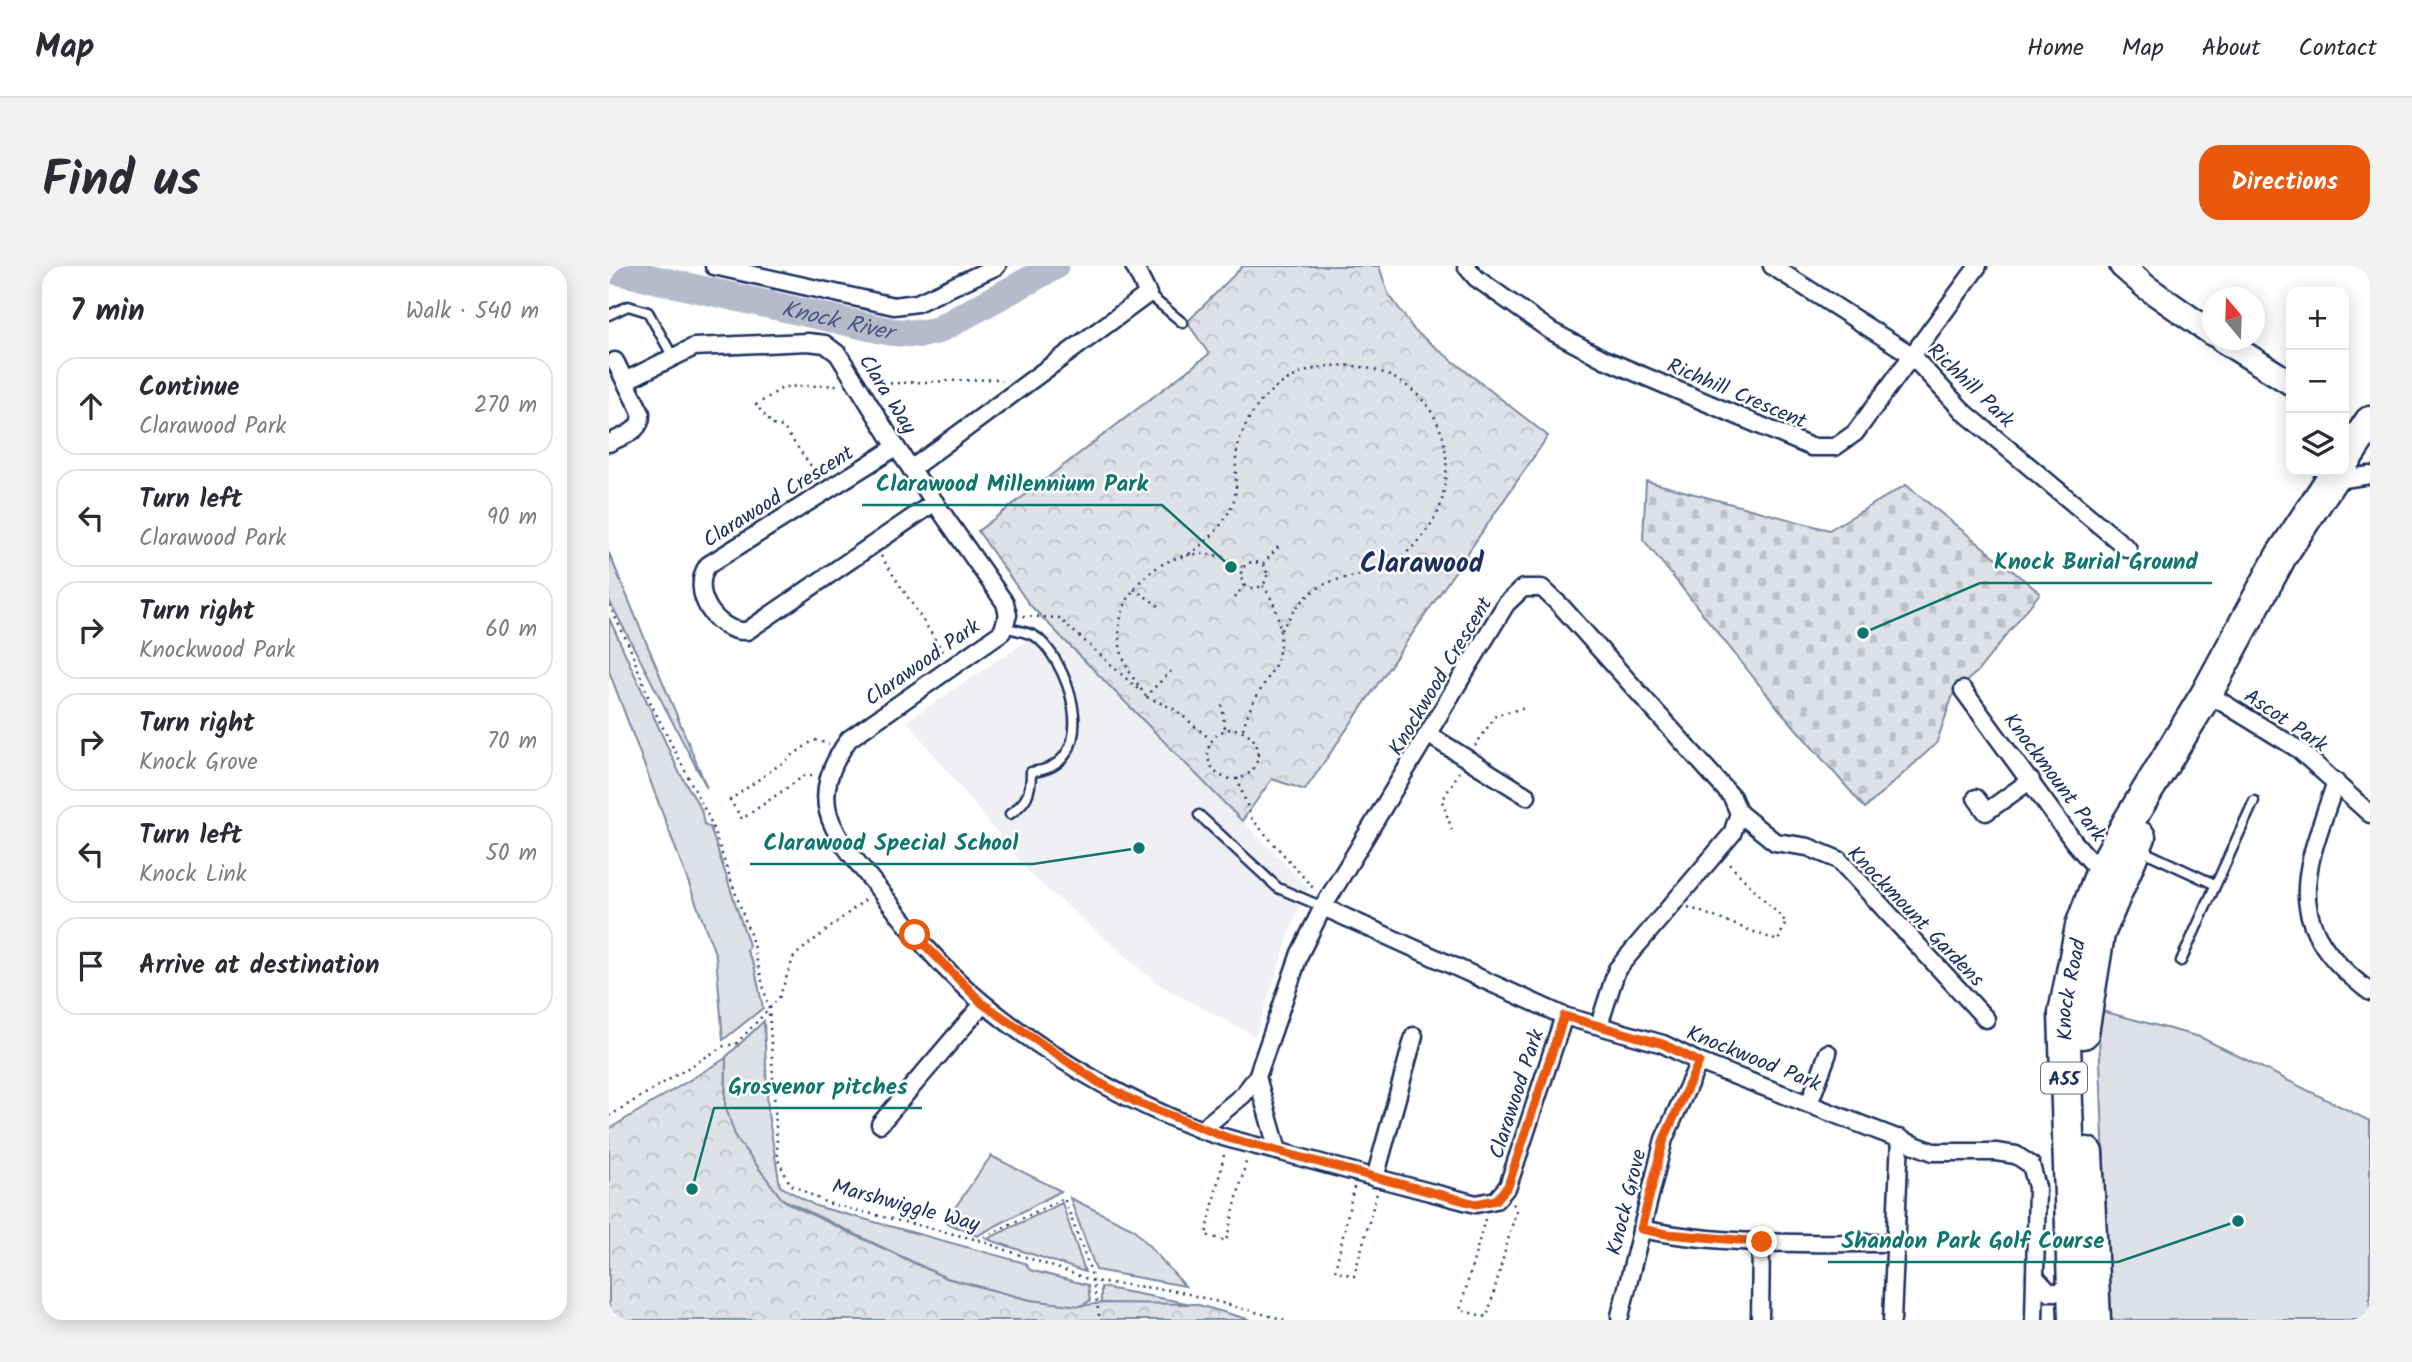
<!DOCTYPE html>
<html lang="en">
<head>
<meta charset="utf-8">
<style>
	body { margin:0; font-family:Kalam,sans-serif; background:#f2f2f3; color:#2b2b33 }
	.controls { position:absolute; right:21px; top:21px; display:grid; overflow:hidden; border-radius:14px; box-shadow:0 4px 18px #0003 }
	.controls button { width:63px; height:63px; display:grid; place-items:center; padding:0; border:0; border-bottom:2px solid #e1e1e2; background:#fff; color:#2b2b33; font:35px sans-serif }
	.compass { position:absolute; left:1593px; top:21px; width:63px; height:63px; border-radius:50%; background:#fff; box-shadow:0 4px 18px #0003; rotate:341deg }
	.stop { position:absolute; width:21px; height:21px; margin:-16px; border:5px solid #ea580c; border-radius:50%; background:#fff }
	.stop.end { background:#ea580c; border-color:#fff; box-shadow:0 2px 7px #0008 }
	.list { margin:0; padding:0; list-style:none }
	h2 { display:flex; justify-content:space-between; align-items:center; height:91px; margin:0; padding:0 28px; font-size:30px }
	h2 small { font-size:23px; font-weight:400; color:#7c7c81 }
	.list li { display:grid; grid-template-columns:46px 1fr auto; gap:21px; align-items:center; box-sizing:border-box; height:98px; margin:0 14px 14px; padding:0 14px; border:2px solid #e1e1e2; border-radius:21px }
	.list b { display:block; font-size:26px; white-space:nowrap }
	.list p { margin:0; font-size:23px; white-space:nowrap; color:#7c7c81 }
	.list em { font-size:23px; font-style:normal; color:#7c7c81 }
	.icon { flex:none; width:38px; height:38px; fill:none; stroke:currentColor; stroke-width:2; stroke-linecap:round; stroke-linejoin:round }
	.map { position:relative; flex:none; width:1761px; height:1054px; overflow:hidden; border-radius:21px }
	header { display:flex; align-items:center; gap:42px; box-sizing:border-box; height:98px; padding:0 35px; background:#fff; border-bottom:2px solid #e1e1e2 }
	header strong { font-size:33px }
	nav { display:flex; gap:38px; margin-inline-start:auto; font-size:24px }
	.intro { display:flex; align-items:center; justify-content:space-between; box-sizing:border-box; height:168px; padding:0 42px }
	h1 { margin:0; font-size:49px }
	.button { padding:18px 32px; border-radius:21px; background:#ea580c; color:#fff; font-size:24px; font-weight:700 }
	main { display:flex; gap:42px; padding:0 42px }
	aside { flex:1; background:#fff; border-radius:21px; box-shadow:0 4px 18px #0003 }
	.map>svg:first-child { display:block }
	.built { fill:#eff0f4 }
	.green { fill:#dee1e7; stroke:#7c88a2; stroke-width:2 }
	.forest { fill:url(#forest-crowns); stroke:#7c88a2; stroke-width:2 }
	.cemetery { fill:url(#cemetery-stones); stroke:#7c88a2; stroke-width:2 }
	.lines { fill:none; stroke-linecap:round; stroke-linejoin:round }
	.river { stroke:#b5bbca; stroke-width:28 }
	.lane-casing { stroke:#1b2f5e; stroke-width:13 }
	.street-casing { stroke:#1b2f5e; stroke-width:21 }
	.secondary-casing { stroke:#1b2f5e; stroke-width:28 }
	.highway-casing { stroke:#1b2f5e; stroke-width:35 }
	.path { stroke:#1b2f5e; stroke-width:2.5; stroke-dasharray:2 5; stroke-linecap:butt }
	.lane { stroke:#fff; stroke-width:8 }
	.street { stroke:#fff; stroke-width:16 }
	.secondary { stroke:#fff; stroke-width:23 }
	.highway { stroke:#fff; stroke-width:30 }
	.route { stroke:#ea580c; stroke-width:9 }
	.labels { text-anchor:middle; stroke-width:5; stroke-linejoin:round; paint-order:stroke }
	.shield { fill:#fff; stroke:#5f6d8e; stroke-width:2 }
	.shield-label { font-size:19px; font-weight:bold; fill:#1b2f5e }
	.street-label { font-size:21px; fill:#1b2f5e; stroke:#fff }
	.water-label { font-size:23px; font-style:italic; fill:#49597e; stroke:#fff }
	.district-label { font-size:28px; font-weight:bold; fill:#1b2f5e; stroke:#fff }
	.leader { fill:none; stroke:#0f766e; stroke-width:2.5 }
	.callout-dot { fill:#0f766e; stroke:#fff; stroke-width:2.5 }
	.callout-label { font-size:23px; text-anchor:middle; font-weight:bold; fill:#0f766e; stroke:#fff; stroke-width:5; stroke-linejoin:round; paint-order:stroke }
</style>
</head>
<body>
<header>
<strong>Map</strong>
<nav><a>Home</a><a>Map</a><a>About</a><a>Contact</a></nav>
</header>
<div class="intro"><h1>Find us</h1><a class="button">Directions</a></div>
<main>
<aside>
<h2>7 min<small>Walk · 540 m</small></h2>
<ul class="list">
<li><svg class="icon" aria-label="ahead" viewBox="0 0 24 24"><path d="M12 20V5M6 11l6-6 6 6"/></svg><div><b>Continue</b><p>Clarawood Park</p></div><em>270 m</em></li>
<li><svg class="icon" aria-label="left" viewBox="0 0 24 24"><path d="M17 20v-9H6M10 6l-5 5 5 5"/></svg><div><b>Turn left</b><p>Clarawood Park</p></div><em>90 m</em></li>
<li><svg class="icon" aria-label="right" viewBox="0 0 24 24"><path d="M7 20v-9h11M14 6l5 5-5 5"/></svg><div><b>Turn right</b><p>Knockwood Park</p></div><em>60 m</em></li>
<li><svg class="icon" aria-label="right" viewBox="0 0 24 24"><path d="M7 20v-9h11M14 6l5 5-5 5"/></svg><div><b>Turn right</b><p>Knock Grove</p></div><em>70 m</em></li>
<li><svg class="icon" aria-label="left" viewBox="0 0 24 24"><path d="M17 20v-9H6M10 6l-5 5 5 5"/></svg><div><b>Turn left</b><p>Knock Link</p></div><em>50 m</em></li>
<li><svg class="icon" aria-label="arrive" viewBox="0 0 24 24"><path d="M6 21V4h12l-3 4 3 4H6"/></svg><div><b>Arrive at destination</b></div></li>
</ul>
</aside>
<div class="map">
<svg width="1761" height="1054" viewBox="0 0 1761 1054">
	<defs>
		<pattern id="forest-crowns" width="20" height="18" patternUnits="userSpaceOnUse" patternTransform="scale(1.75)"><rect width="20" height="18" fill="#dee1e7"/><path d="M2 6a3 3 0 1 1 6 0M12 15a3 3 0 1 1 6 0" fill="none" stroke="#bec1c9"/></pattern>
		<pattern id="cemetery-stones" width="16" height="16" patternUnits="userSpaceOnUse" patternTransform="scale(1.75)"><rect width="16" height="16" fill="#dee1e7"/><path d="M2 7V4a2 2 0 0 1 4 0v3zM10 15v-3a2 2 0 0 1 4 0v3z" fill="#bec1c9"/></pattern>
	</defs>
	<rect width="100%" height="100%" fill="#fff"/>
	<filter id="ink" filterUnits="userSpaceOnUse"><feTurbulence type="fractalNoise" baseFrequency=".0143" numOctaves="2"/><feDisplacementMap in="SourceGraphic" scale="14" xChannelSelector="R" yChannelSelector="G"/><feConvolveMatrix kernelMatrix="1 2 1 2 8 2 1 2 1" color-interpolation-filters="sRGB"/></filter>
	<g filter="url(#ink)">
		<polygon class="built" points="448,367 700,622 692,634 646,770 549,718 422,609 298,455 416,376"/>
		<g class="green">
			<polygon points="0,287 98,522 0,334"/>
			<polygon points="0,352 69,504 92,543 95,558 101,561 140,679 138,685 145,699 154,742 114,774 107,690 0,405"/>
			<polygon points="1489,744 1591,771 1761,855 1761,1054 1501,1054"/>
			<polygon points="155,755 159,848 171,920 207,940 416,997 421,1004 479,1019 481,1035 470,1041 421,1034 337,1012 173,933 127,873 116,843 117,791"/>
			<polygon points="382,890 452,925 368,970 336,956"/>
			<polygon points="461,932 525,963 576,1020 487,1004"/>
			<polygon points="453,937 476,1006 378,973"/>
			<polygon points="492,1021 588,1039 492,1038"/>
		</g>
		<g class="forest">
			<polygon points="634,0 770,0 779,27 806,65 939,170 696,524 663,513 633,555 420,338 369,265 600,88 578,56"/>
			<polygon points="117,792 116,839 127,872 173,933 182,939 337,1012 421,1034 471,1040 494,1037 586,1038 642,1054 0,1054 0,863"/>
		</g>
		<polygon class="cemetery" points="1037,215 1220,264 1297,219 1431,327 1368,406 1345,426 1327,478 1256,542 1169,442 1034,273"/>
		<g class="lines">
			<path class="river" id="s1" d="M0,3L283,66L313,68L329,64L446,0"/>
			<g class="lane-casing">
				<g id="lane">
					<polyline points="539,28 574,57"/>
					<polyline points="0,49 19,40 39,46 64,91"/>
					<path d="M395,361C405,364 422,366 430,373C465,406 491,500 422,506C422,527 418,536 401,548"/>
					<polyline points="590,549 669,622 714,641"/>
					<polyline points="1532,584 1605,618"/>
					<polyline points="1572,695 1645,535"/>
				</g>
			</g>
			<g class="street-casing">
				<g id="street">
					<polyline points="105,0 285,40 308,37 388,0"/>
					<polyline points="857,0 867,12 942,65 995,93 1202,181 1226,181 1246,167 1369,0"/>
					<polyline points="1163,0 1301,88 1354,145 1519,283"/>
					<path d="M16,115L85,81L199,76L216,78L229,88L287,181L396,337L399,349L393,366L240,473C194,538 225,567 268,621C300,662 334,705 375,738C439,790 513,833 590,863C616,873 644,879 672,886C737,904 801,921 867,938L887,934L899,920L955,750"/>
					<path d="M0,177C15,169 33,166 32,147L6,95"/>
					<path d="M287,181L99,299C80,325 107,367 138,365L326,236"/>
					<polyline points="302,203 539,28 525,0"/>
					<polyline points="1722,215 1761,209"/>
					<polyline points="1354,424 1465,576 1485,599 1496,606"/>
					<polyline points="1598,427 1689,483 1761,548"/>
					<polyline points="820,469 918,530"/>
					<path d="M1727,516C1695,608 1670,657 1761,726"/>
					<polyline points="1367,532 1377,546 1422,514"/>
					<polyline points="1130,547 1166,576 1199,581 1230,594 1377,753"/>
					<polyline points="714,641 955,750 1054,778 1090,796 1324,886 1387,886 1407,889 1422,899 1428,921 1425,1054"/>
					<polyline points="648,811 669,885"/>
					<polyline points="1200,838 1219,787"/>
					<polyline points="271,858 374,738"/>
					<polyline points="592,864 634,829 648,811 691,687 714,641 897,338 914,322 933,322 952,340 1123,531 1130,547 1123,568 1008,703 990,759"/>
					<polyline points="766,912 805,770"/>
					<path d="M1032,963C1115,980 1202,977 1286,977"/>
					<polyline points="1426,1011 1440,1026 1469,1026"/>
					<polyline points="1011,1050 1055,873 1090,796"/>
					<polyline points="1151,1054 1152,976"/>
					<polyline points="1283,1054 1291,872"/>
				</g>
			</g>
			<g class="secondary-casing">
				<g id="secondary">
					<polyline points="1513,0 1537,21 1604,68"/>
					<polyline points="1613,74 1682,117"/>
				</g>
			</g>
			<g class="highway-casing">
				<g id="highway">
					<polyline points="1735,195 1761,156"/>
					<polyline points="1474,767 1490,668 1531,571"/>
					<polyline points="1478,887 1486,1054"/>
					<path id="s2" d="M1465,1054L1455,747L1472,660L1493,604L1520,555L1598,427L1672,290L1728,205"/>
				</g>
			</g>
			<g class="path">
				<polyline points="267,118 388,113 393,115"/>
				<polyline points="210,211 174,161 164,159 147,139 175,121 229,119"/>
				<path d="M580,288C599,276 615,259 624,237C629,224 626,209 627,195C627,170 646,137 666,122C737,69 845,114 837,209C835,222 834,238 827,250C811,277 788,301 756,308C738,312 721,313 706,324C692,334 681,350 672,364"/>
				<polyline points="272,290 335,387"/>
				<circle cx="645" cy="309" r="13"/>
				<polyline points="654,298 671,279"/>
				<polyline points="525,323 553,342"/>
				<polyline points="626,332 635,319"/>
				<polyline points="0,339 20,379 42,438 101,554 142,671 160,743 169,894 181,918 218,937 369,974 484,1015 568,1025 676,1054"/>
				<polyline points="414,350 450,352 530,424"/>
				<path d="M562,405L537,430C527,417 518,404 513,388C496,330 556,274 614,291C620,293 627,298 633,301"/>
				<polyline points="538,431 567,444 601,473"/>
				<polyline points="613,439 616,462"/>
				<circle cx="624" cy="488" r="25"/>
				<path d="M634,463C641,435 654,423 666,399C677,373 670,340 654,320"/>
				<polyline points="866,480 887,449 916,442"/>
				<polyline points="203,509 195,510 133,553 121,534 205,474 220,478"/>
				<polyline points="628,512 643,553 705,623"/>
				<polyline points="843,564 833,535 850,506"/>
				<polyline points="1079,641 1169,675 1177,656 1118,596"/>
				<polyline points="0,850 115,780 127,778 170,732 185,690 257,633"/>
				<polyline points="615,889 597,969 617,975 638,892"/>
				<polyline points="745,921 726,1005 745,1010 768,927"/>
				<polyline points="876,953 851,1044 878,1051 907,945 904,937"/>
				<polyline points="369,974 455,932 482,1006 491,1054"/>
			</g>
			<use href="#lane" class="lane"/>
			<use href="#street" class="street"/>
			<use href="#secondary" class="secondary"/>
			<use href="#highway" class="highway"/>
		</g>
	</g>
	<g class="lines" filter="url(#ink)">
		<polyline class="route" points="306,669 374,738 489,816 527,836 619,872 867,938 887,934 899,920 955,750 1054,778 1090,796 1055,873 1032,963 1058,968 1153,976"/>
	</g>
	<g class="labels">
		<rect class="shield" x="1432" y="796.5" width="46" height="31" rx="5"/>
		<g class="shield-label">
			<text x="1455" y="819">A55</text>
		</g>
		<g class="street-label">
			<text transform="translate(1362 119) rotate(44)" y="7">Richhill Park</text>
			<text transform="translate(1128 127) rotate(23)" y="7">Richhill Crescent</text>
			<text transform="translate(279 128) rotate(58)" y="7">Clara Way</text>
			<text transform="translate(169 230) rotate(-32)" y="7">Clarawood Crescent</text>
			<text transform="translate(313 396) rotate(-35)" y="7">Clarawood Park</text>
			<text transform="translate(831 410) rotate(-59)" y="7">Knockwood Crescent</text>
			<text transform="translate(1677 454) rotate(34)" y="7">Ascot Park</text>
			<text transform="translate(1446 511) rotate(53)" y="7">Knockmount Park</text>
			<text transform="translate(1307 650) rotate(46)" y="7">Knockmount Gardens</text>
			<text dy="7" stroke="none"><textPath href="#s2" startOffset="331">Knock Road</textPath></text>
			<text transform="translate(1145 792) rotate(22)" y="7">Knockwood Park</text>
			<text transform="translate(907 828) rotate(-72)" y="7">Clarawood Park</text>
			<text transform="translate(1017 936) rotate(-76)" y="7">Knock Grove</text>
			<text transform="translate(297 939) rotate(15)" y="7">Marshwiggle Way</text>
		</g>
		<g class="water-label">
			<text dy="8" stroke="none"><textPath href="#s1" startOffset="234">Knock River</textPath></text>
		</g>
		<g class="district-label">
			<text x="813" y="306">Clarawood</text>
		</g>
	</g>
	<path class="leader" d="M622 301L553 239H253M1254 367L1371 317H1603M530 582L424 598H141M83 923L105 842H313M1629 955L1509 996H1219"/>
	<g class="callout-dot">
		<circle cx="622" cy="301" r="7"/>
		<circle cx="1254" cy="367" r="7"/>
		<circle cx="530" cy="582" r="7"/>
		<circle cx="83" cy="923" r="7"/>
		<circle cx="1629" cy="955" r="7"/>
	</g>
	<g class="callout-label">
		<text x="403" y="225">Clarawood Millennium Park</text>
		<text x="1487" y="303">Knock Burial Ground</text>
		<text x="282" y="584">Clarawood Special School</text>
		<text x="209" y="828">Grosvenor pitches</text>
		<text x="1364" y="982">Shandon Park Golf Course</text>
	</g>
</svg>
<div class="controls">
<button>+</button>
<button>−</button>
<button><svg class="icon" aria-label="layers" viewBox="0 0 24 24"><path d="M12 4l9 5-9 5-9-5zM3 14l9 5 9-5"/></svg></button>
</div>
<svg class="compass" viewBox="-18 -18 36 36"><path d="M0-13l5 13h-10z" fill="#e53935"/><path d="M0 13l5-13h-10z" fill="#7c7c81"/></svg>
<div class="stop" style="left:306px;top:669px"></div>
<div class="stop end" style="left:1153px;top:976px"></div>
</div>
</main>
</body>
</html>
